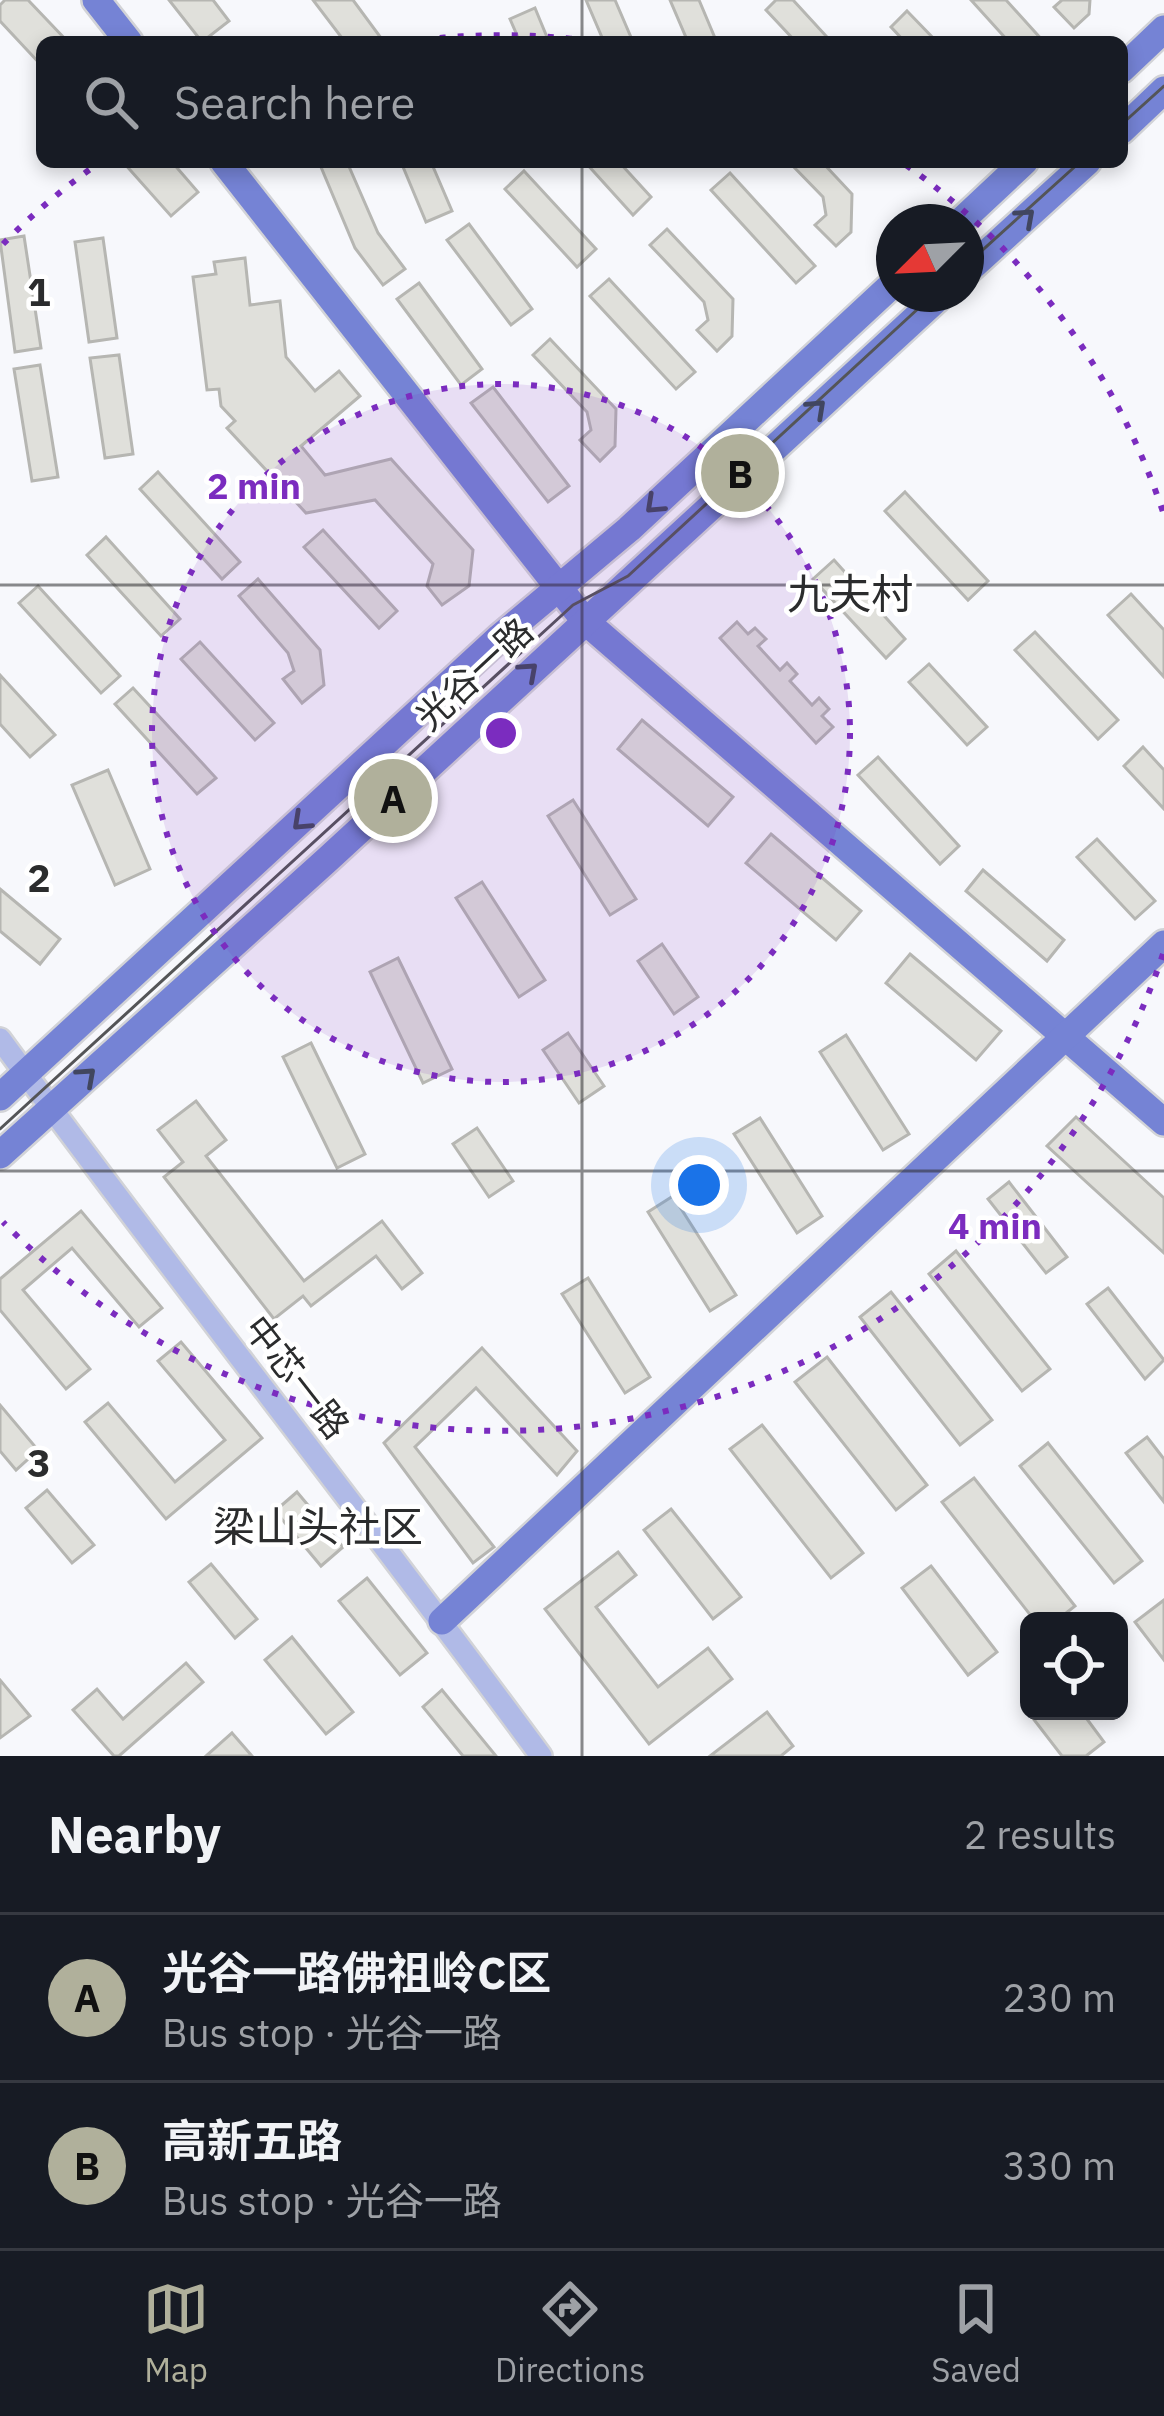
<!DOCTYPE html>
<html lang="en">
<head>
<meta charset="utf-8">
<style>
	body { margin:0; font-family:"IBM Plex Sans","Noto Sans SC",sans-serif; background:#20242c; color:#f1f3f6 }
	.controls { position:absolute; right:36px; bottom:36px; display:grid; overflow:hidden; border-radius:18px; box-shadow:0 6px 18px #0003 }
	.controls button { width:108px; height:108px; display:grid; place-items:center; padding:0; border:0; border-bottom:3px solid #363941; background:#171b24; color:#f1f3f6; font:60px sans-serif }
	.compass { position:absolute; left:876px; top:204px; width:108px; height:108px; border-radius:50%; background:#171b24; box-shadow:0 6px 18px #0003; rotate:246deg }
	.you { position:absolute; left:699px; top:1185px; width:42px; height:42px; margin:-30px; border:9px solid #fff; border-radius:50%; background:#1a73e8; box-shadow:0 0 0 18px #1a73e833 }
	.badge { display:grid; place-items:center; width:78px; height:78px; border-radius:50%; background:#b0b09b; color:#111; font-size:39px; font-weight:700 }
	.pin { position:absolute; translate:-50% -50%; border:6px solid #fff; box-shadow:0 3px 12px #0006 }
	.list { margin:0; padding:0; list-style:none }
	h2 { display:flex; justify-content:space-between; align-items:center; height:156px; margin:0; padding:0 48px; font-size:51px }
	h2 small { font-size:39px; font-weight:400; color:#9ea1a6 }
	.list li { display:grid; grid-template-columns:78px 1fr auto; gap:36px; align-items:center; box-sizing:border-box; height:168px; padding:0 48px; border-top:3px solid #363941 }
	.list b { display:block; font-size:45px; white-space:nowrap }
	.list p { margin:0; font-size:39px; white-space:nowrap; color:#9ea1a6 }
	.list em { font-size:39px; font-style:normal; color:#9ea1a6 }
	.icon { flex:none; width:66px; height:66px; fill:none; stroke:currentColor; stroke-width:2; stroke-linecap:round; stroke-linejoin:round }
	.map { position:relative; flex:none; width:1164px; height:1756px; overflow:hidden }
	.search { position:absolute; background:#171b24; box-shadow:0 6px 18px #0003; left:36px; right:36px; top:36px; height:132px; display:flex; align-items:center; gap:30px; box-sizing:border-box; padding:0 42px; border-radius:18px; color:#9ea1a6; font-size:45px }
	.sheet { height:492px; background:#171b24 }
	nav { display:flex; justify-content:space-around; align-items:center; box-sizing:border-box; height:168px; border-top:3px solid #363941; background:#171b24; font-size:33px; color:#9ea1a6 }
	nav a { display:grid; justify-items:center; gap:6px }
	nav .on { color:#b0b09b }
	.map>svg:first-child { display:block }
	.building { fill:#e0e0db; stroke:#b6b6b2; stroke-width:3 }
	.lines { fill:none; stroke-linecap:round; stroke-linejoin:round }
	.minor-casing { stroke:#d2d3d7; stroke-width:26 }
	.major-casing { stroke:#d2d3d7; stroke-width:32 }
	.minor { stroke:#b0bae7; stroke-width:21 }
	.major { stroke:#7583d5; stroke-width:27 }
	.tram { stroke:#545557; stroke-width:3 }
	.oneway { stroke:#41465f }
	.grid { fill:none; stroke:#2b2c2d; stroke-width:3; stroke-opacity:0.55 }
	.ring { fill:none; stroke:#7b2cbf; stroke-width:6; stroke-dasharray:6 12 }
	.labels { text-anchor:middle; stroke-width:9; stroke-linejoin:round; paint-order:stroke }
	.street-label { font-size:36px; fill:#2b2c2d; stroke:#fff }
	.quarter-label { font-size:42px; fill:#2b2c2d; stroke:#fff }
	.grid-label { font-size:39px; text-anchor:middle; font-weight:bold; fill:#2b2c2d; stroke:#fff; stroke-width:9; stroke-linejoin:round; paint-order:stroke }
	.centre { fill:#7b2cbf; stroke:#fff; stroke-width:6 }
	.ring-label { font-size:36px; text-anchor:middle; font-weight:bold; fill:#7b2cbf; stroke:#fff; stroke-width:9; stroke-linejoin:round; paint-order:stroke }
</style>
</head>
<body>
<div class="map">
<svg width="1164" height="1756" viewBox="0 0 1164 1756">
	<rect width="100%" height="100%" fill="#f7f8fc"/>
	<g class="building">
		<polygon points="5,0 28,0 68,42 42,42 42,66 0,21 0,5"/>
		<polygon points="169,0 213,0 229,21 202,42"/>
		<polygon points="313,0 353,0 384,42 345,42"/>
		<polygon points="586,0 615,0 633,42 604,42"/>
		<polygon points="670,0 699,0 715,38 688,42"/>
		<polygon points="776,0 793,0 827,37 821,42 796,42 766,10"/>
		<polygon points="971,0 1006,0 1044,42 1009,42"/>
		<polygon points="1062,0 1090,0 1089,14 1074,28 1054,7"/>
		<polygon points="535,8 549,42 520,42 510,19"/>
		<polygon points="907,11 937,42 905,42 891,27"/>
		<polygon points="123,162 172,162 198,192 171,216"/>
		<polygon points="333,162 347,162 378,233 405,269 383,285 355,248 321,167"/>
		<polygon points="401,162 431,162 452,211 426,222"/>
		<polygon points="585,162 619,162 651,197 633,215"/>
		<polygon points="789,162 822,162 852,194 851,232 836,246 815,225 826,215 823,197"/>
		<polygon points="524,171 596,249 577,267 505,189"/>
		<polygon points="730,173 815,266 796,283 711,190"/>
		<polygon points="469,224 532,309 511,325 447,240"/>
		<polygon points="667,229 733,299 732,336 717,351 697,330 708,320 704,302 650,245"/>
		<polygon points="24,236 41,348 15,352 0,240"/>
		<polygon points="103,238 117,338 89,342 75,242"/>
		<polygon points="245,258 250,305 280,301 286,357 315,391 339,371 360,396 301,446 325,475 391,459 473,550 469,586 442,605 427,586 433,564 375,500 306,513 227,428 235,421 221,406 219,389 207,390 193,277 216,274 214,262"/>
		<polygon points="609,279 695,372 676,389 590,296"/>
		<polygon points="419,283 482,369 461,385 397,299"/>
		<polygon points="550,339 616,409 615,446 600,461 580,440 591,430 587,412 533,355"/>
		<polygon points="119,355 133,454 105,458 90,358"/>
		<polygon points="40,365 58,477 32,481 14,369"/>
		<polygon points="493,387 569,486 548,502 471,403"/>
		<polygon points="158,472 240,562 222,579 140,489"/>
		<polygon points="905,492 988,581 968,600 885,511"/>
		<polygon points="323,530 397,611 379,628 304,547"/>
		<polygon points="106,537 180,619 161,636 87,555"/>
		<polygon points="834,560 905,639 886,658 813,579"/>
		<polygon points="258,579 320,650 324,685 302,703 283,679 294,671 288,653 239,596"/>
		<polygon points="38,586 120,676 101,693 19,603"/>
		<polygon points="1131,594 1164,630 1164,677 1108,615"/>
		<polygon points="737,622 748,634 755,628 766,639 758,646 780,670 787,663 797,674 790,681 812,705 819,698 829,709 822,716 833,727 816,743 720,638"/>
		<polygon points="1035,632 1118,720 1098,739 1015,650"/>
		<polygon points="200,642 274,723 255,740 181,659"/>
		<polygon points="929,664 987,727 967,745 909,682"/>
		<polygon points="0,675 55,735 30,757 0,724"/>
		<polygon points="133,688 216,778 197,794 115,704"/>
		<polygon points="642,720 733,797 708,826 618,749"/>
		<polygon points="1143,747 1164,770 1164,809 1124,766"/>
		<polygon points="878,757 959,846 940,864 858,775"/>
		<polygon points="108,770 150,869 115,885 72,785"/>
		<polygon points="573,800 636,899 610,915 548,816"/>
		<polygon points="771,834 861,911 836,940 746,863"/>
		<polygon points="1097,839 1155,901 1135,919 1077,857"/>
		<polygon points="983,870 1064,940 1047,961 966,891"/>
		<polygon points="482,882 545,980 519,997 456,898"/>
		<polygon points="0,889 60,939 40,964 0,931"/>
		<polygon points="662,944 698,997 674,1014 638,961"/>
		<polygon points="910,954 1001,1031 976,1060 886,983"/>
		<polygon points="398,958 452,1069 423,1083 370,972"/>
		<polygon points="568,1033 604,1086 579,1103 543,1050"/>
		<polygon points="846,1035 909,1134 883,1150 820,1052"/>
		<polygon points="311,1043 365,1154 337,1168 283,1057"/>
		<polygon points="196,1101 226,1140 206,1156 304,1281 382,1221 422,1273 402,1289 376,1256 311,1306 303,1296 274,1319 164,1177 183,1162 158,1130"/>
		<polygon points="1076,1117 1164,1198 1164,1253 1047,1146"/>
		<polygon points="760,1118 822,1216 797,1233 734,1134"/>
		<polygon points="477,1128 513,1181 489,1197 453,1144"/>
		<polygon points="1009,1182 1067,1257 1046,1273 988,1199"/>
		<polygon points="673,1196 736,1295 710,1311 648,1212"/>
		<polygon points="81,1211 162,1308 139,1327 72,1248 23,1290 90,1369 66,1389 0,1310 0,1279"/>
		<polygon points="956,1251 1050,1369 1022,1391 929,1274"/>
		<polygon points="588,1278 650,1377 625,1393 562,1294"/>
		<polygon points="1108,1288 1164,1360 1145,1379 1087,1304"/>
		<polygon points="891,1292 992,1420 960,1445 860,1317"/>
		<polygon points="181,1342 262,1438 166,1519 85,1422 108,1403 175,1482 225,1440 158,1361"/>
		<polygon points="482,1348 577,1451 557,1475 476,1388 415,1447 494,1547 473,1563 384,1443"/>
		<polygon points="827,1357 927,1485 896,1510 795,1382"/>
		<polygon points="0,1405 38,1450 16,1470 0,1451"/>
		<polygon points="762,1425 863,1553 831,1578 730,1449"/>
		<polygon points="1147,1437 1164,1459 1164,1502 1126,1453"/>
		<polygon points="1048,1443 1142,1561 1114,1583 1020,1466"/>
		<polygon points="974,1478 1075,1606 1056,1621 1035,1621 942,1502"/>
		<polygon points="47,1490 94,1545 72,1563 26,1508"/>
		<polygon points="297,1492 343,1547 321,1566 275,1511"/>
		<polygon points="671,1509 741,1597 713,1619 644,1530"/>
		<polygon points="618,1552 636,1575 596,1607 658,1687 708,1648 732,1679 649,1744 545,1609"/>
		<polygon points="211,1564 257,1619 235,1638 189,1582"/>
		<polygon points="931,1566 997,1652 968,1675 902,1588"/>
		<polygon points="367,1578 427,1653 400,1675 339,1601"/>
		<polygon points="1164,1600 1164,1660 1135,1622"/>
		<polygon points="292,1637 353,1712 326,1734 265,1660"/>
		<polygon points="186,1663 203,1682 119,1756 114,1756 73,1710 97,1689 123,1719"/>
		<polygon points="0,1680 30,1716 0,1738"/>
		<polygon points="442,1690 496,1756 463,1756 423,1707"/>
		<polygon points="1029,1705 1029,1711 1081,1711 1104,1742 1086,1756 1062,1756 1025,1708"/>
		<polygon points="767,1712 793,1746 781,1756 710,1756"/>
		<polygon points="232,1733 252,1756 206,1756"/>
	</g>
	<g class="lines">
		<g class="minor-casing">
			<path id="minor" d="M0,1039C177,1280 364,1515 541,1756"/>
		</g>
		<g class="major-casing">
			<g id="major">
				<polyline points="96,0 129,42"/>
				<polyline points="1122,69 1164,29"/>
				<polyline points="1122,130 1164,90"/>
				<polyline points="224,162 585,621 1164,1122"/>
				<polyline points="960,222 1024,162"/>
				<polyline points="966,272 1087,162"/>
				<polyline points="0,1097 500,637 629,529 894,283"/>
				<polyline points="0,1155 328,859 942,294"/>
				<polyline points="442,1621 1164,944"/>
			</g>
		</g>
		<use href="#minor" class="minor"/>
		<use href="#major" class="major"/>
		<g class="tram">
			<polyline points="1122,124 1164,86"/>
			<polyline points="966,265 1080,162"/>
			<polyline points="0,1129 573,605 628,576 934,294"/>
		</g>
	</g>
	<defs><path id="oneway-chevron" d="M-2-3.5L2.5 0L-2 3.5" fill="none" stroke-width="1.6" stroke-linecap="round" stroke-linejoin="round" transform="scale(3)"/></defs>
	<g class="oneway">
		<use href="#oneway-chevron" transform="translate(1026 217) rotate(-42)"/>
		<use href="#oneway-chevron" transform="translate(817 408) rotate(-43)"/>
		<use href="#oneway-chevron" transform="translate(654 505) rotate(137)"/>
		<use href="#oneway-chevron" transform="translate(529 671) rotate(-42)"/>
		<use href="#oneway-chevron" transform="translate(301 822) rotate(137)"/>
		<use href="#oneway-chevron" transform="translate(87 1076) rotate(-42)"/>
	</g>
	<path class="grid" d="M582,0V42M582,162V1756M0,585H1164M0,1171H1164"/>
	<circle cx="501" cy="733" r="349" fill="#7b2cbf" fill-opacity=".12"/>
	<g class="ring">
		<circle cx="501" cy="733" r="349"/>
		<path d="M1163 954A698 698 0 0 1 3 1222M3 244A698 698 0 0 1 96 165M404 42A698 698 0 0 1 598 42M906 165A698 698 0 0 1 1163 512"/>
	</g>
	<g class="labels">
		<g class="street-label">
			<text transform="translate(474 674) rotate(-43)" y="13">光谷一路</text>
			<text transform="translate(297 1377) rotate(52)" y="13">中芯一路</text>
		</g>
		<g class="quarter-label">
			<text x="850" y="609">九夫村</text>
			<text x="318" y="1542">梁山头社区</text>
		</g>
	</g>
	<g class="grid-label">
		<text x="39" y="306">1</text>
		<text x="39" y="892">2</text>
		<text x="39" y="1477">3</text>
	</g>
	<circle cx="501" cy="733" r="18" class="centre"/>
	<g class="ring-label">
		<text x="254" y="499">2 min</text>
		<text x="995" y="1239">4 min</text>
	</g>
</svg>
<div class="controls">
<button><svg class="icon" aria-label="locate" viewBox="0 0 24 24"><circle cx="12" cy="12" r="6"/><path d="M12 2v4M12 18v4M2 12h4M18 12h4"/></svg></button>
</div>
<svg class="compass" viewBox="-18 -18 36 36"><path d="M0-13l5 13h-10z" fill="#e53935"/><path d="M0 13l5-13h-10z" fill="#9ea1a6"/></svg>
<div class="you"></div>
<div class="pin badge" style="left:393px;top:798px">A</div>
<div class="pin badge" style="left:740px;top:473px">B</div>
<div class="search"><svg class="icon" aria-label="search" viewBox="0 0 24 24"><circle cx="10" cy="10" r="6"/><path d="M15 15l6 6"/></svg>Search here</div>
</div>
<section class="sheet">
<h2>Nearby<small>2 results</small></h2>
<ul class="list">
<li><span class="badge">A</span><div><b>光谷一路佛祖岭C区</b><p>Bus stop · 光谷一路</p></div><em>230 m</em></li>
<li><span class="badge">B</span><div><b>高新五路</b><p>Bus stop · 光谷一路</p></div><em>330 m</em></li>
</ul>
</section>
<nav>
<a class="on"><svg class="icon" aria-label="map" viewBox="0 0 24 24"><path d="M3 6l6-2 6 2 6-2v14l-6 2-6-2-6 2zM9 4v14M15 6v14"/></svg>Map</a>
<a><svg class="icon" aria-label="directions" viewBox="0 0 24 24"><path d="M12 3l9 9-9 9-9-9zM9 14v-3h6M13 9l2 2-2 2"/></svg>Directions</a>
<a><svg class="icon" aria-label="saved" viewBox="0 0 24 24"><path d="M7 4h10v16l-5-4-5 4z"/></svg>Saved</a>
</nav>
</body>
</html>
